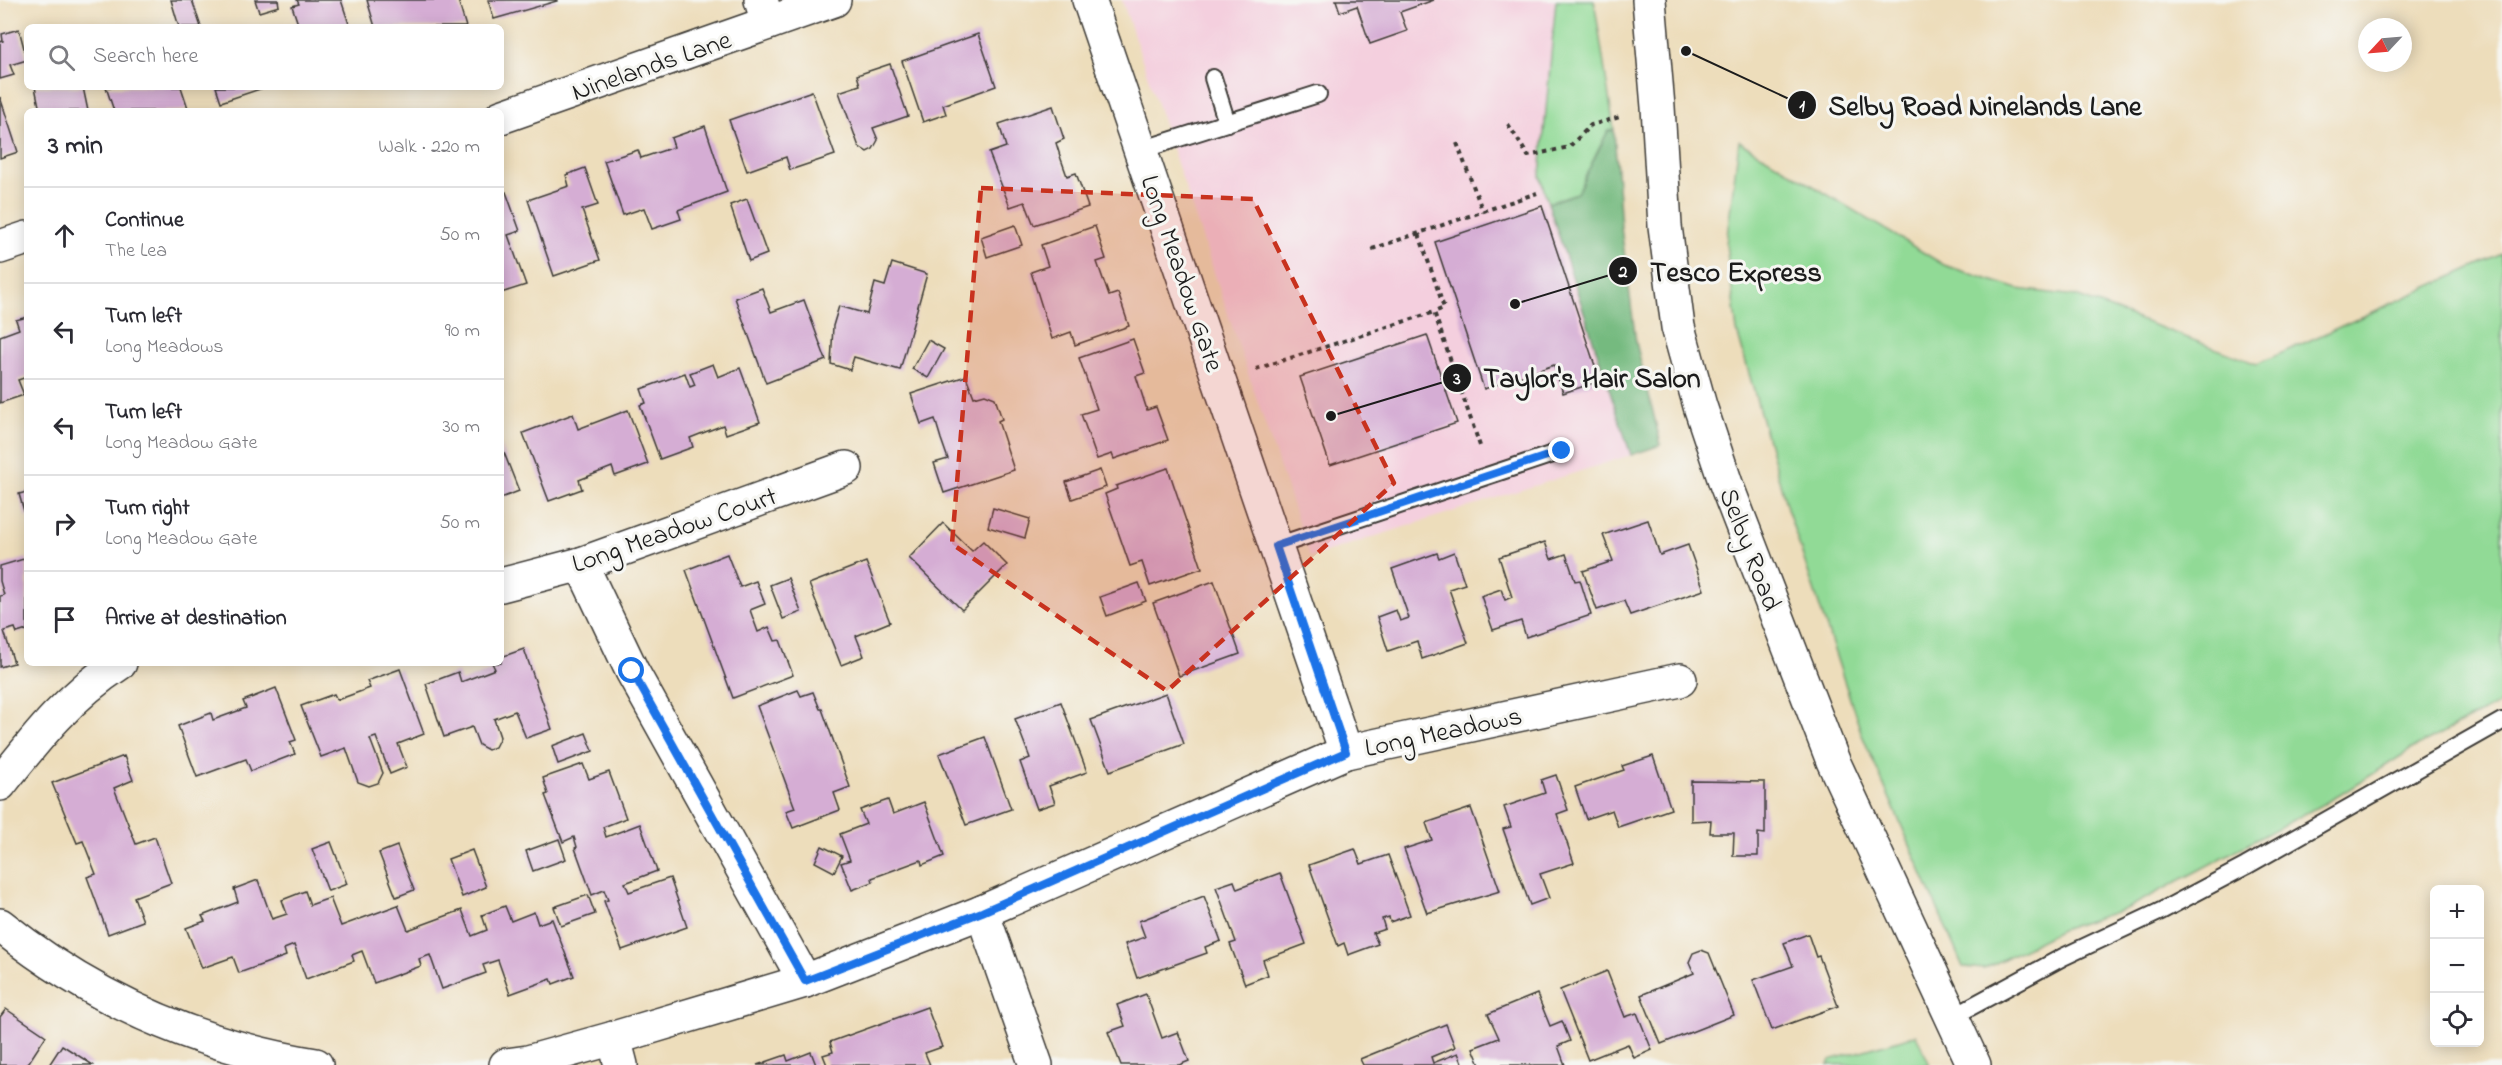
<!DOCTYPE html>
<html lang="en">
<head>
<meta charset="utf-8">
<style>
	body { margin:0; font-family:"Indie Flower",sans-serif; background:#f2f2f3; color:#2b2b33 }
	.controls { position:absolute; right:18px; bottom:18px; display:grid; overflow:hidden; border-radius:9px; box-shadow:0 3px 15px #0003 }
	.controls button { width:54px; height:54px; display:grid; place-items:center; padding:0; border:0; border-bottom:2px solid #e1e1e2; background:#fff; color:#2b2b33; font:30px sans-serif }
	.compass { position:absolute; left:2358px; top:18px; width:54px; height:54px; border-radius:50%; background:#fff; box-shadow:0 3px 15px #0003; rotate:244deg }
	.stop { position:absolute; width:18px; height:18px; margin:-14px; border:4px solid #1a73e8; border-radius:50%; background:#fff }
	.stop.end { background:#1a73e8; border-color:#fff; box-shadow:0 2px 6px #0008 }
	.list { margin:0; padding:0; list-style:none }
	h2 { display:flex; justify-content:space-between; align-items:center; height:78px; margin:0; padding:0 24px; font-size:26px }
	h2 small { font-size:20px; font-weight:400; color:#7c7c81 }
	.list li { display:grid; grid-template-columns:39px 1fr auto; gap:18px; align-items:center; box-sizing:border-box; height:96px; padding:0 24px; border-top:2px solid #e1e1e2 }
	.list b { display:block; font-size:22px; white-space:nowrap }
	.list p { margin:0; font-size:20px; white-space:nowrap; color:#7c7c81 }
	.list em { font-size:20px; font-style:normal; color:#7c7c81 }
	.icon { flex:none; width:33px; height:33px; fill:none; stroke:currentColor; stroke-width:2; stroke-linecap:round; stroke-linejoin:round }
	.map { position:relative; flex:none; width:2502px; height:1065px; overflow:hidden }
	.search { position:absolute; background:#fff; box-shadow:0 3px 15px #0003; left:24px; top:24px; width:480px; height:66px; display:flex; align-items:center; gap:15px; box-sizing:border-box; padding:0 21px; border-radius:9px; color:#7c7c81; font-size:22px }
	.panel { position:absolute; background:#fff; box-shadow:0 3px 15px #0003; left:24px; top:108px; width:480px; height:558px; border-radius:9px }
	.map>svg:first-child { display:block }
	.built { fill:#f4cfde }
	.green { fill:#91da96; stroke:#567b59; stroke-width:1.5 }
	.forest { fill:#74ba7f; stroke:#486b4e; stroke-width:1.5 }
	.building { fill:#d5add4 }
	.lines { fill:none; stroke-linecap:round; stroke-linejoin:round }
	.lane-casing { stroke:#3b3934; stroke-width:20 }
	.street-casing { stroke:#3b3934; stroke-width:36 }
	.secondary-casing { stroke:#3b3934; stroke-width:36 }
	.highway-casing { stroke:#3b3934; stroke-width:36 }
	.path { stroke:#3b3934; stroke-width:4; stroke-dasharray:4.5 4.5; stroke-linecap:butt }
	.lane { stroke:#fff; stroke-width:16 }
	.street { stroke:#fff; stroke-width:33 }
	.secondary { stroke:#fff; stroke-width:33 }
	.highway { stroke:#fff; stroke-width:33 }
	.route { stroke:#1a73e8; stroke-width:8 }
	.marked { fill:#c8321e; fill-opacity:0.2; stroke:#c8321e; stroke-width:4.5; stroke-dasharray:12 8; stroke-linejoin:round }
	.labels { text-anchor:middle; stroke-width:6; stroke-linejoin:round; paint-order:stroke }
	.street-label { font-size:27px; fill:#1c1c1c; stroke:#f6f6f2 }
	.leader { fill:none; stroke:#1c1c1c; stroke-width:2 }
	.callout-dot { fill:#1c1c1c; stroke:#f6f6f2; stroke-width:2 }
	.mark-label { font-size:18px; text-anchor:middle; font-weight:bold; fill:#fff }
	.callout-label { font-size:28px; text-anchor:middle; font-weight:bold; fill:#1c1c1c; stroke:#f6f6f2; stroke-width:6; stroke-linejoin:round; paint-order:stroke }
</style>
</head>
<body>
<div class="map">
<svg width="2502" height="1065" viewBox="0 0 2502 1065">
	<rect width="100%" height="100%" fill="#f6f6f2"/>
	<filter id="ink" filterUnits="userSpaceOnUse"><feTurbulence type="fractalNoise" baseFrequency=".0167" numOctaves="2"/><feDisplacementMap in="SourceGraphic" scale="12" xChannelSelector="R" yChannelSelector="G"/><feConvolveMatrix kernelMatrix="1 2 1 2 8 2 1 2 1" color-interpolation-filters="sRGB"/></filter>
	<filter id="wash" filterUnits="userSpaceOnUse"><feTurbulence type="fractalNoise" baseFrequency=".008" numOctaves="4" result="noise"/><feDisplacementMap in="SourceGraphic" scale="24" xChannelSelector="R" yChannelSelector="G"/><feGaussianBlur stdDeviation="1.35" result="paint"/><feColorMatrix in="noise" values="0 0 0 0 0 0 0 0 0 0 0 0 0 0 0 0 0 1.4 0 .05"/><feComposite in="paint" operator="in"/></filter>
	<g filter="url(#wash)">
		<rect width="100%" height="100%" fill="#edddbb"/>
		<polygon class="built" points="1122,0 1556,0 1540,176 1631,455 1310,557"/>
		<g class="green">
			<polygon points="1556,0 1594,0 1614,130 1608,131 1577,193 1548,203 1540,176"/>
			<polygon points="1739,141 1944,265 2018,289 2076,296 2257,364 2502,254 2502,702 2412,749 2340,795 2128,908 2061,930 1984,969 1963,967 1862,735 1787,508 1737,331 1726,244"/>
			<polygon points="1916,1035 1930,1065 1828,1065 1830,1060"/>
		</g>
		<polygon class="forest" points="1614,130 1621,227 1636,342 1661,445 1631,455 1548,203 1577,193 1608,131"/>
		<g id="blocks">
			<g class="building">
				<polygon points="171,0 192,0 201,27 179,27"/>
				<polygon points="255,0 278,0 279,6 259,12"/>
				<polygon points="297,0 341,0 350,27 299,27 292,6 299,4"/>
				<polygon points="367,0 458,0 466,27 375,27"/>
				<polygon points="488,0 557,0 557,1 494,19"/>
				<polygon points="1336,0 1434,0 1400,12 1407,31 1370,44 1357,6 1340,12"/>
				<polygon points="19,29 27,60 10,65 14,75 0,79 0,42 3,41 2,34"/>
				<polygon points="978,34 996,86 943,105 946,114 923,122 902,61"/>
				<polygon points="890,64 908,116 873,128 878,140 873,149 867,152 859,147 839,92 860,85 857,75"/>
				<polygon points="35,87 83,87 88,111 40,111"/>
				<polygon points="106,87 181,87 188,108 180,111 114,111"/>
				<polygon points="216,87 266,87 221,102"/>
				<polygon points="812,91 835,155 790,170 786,157 747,171 729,120"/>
				<polygon points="0,97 18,152 0,158"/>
				<polygon points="1053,106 1064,139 1056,143 1061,159 1067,176 1076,173 1088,207 1034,225 1025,202 1010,207 989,153 1006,147 999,124"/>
				<polygon points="705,126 727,192 678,210 681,219 652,229 644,208 623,215 604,161 638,150 641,158 674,147 671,138"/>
				<polygon points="585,168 598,205 582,210 600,260 554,276 528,200 569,186 566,175"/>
				<polygon points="506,192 520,231 508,235 526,285 501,293 501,194"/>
				<polygon points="747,199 767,254 749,261 730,205"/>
				<polygon points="1542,206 1600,381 1563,393 1554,365 1484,389 1435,242"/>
				<polygon points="1015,225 1022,245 987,257 981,237"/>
				<polygon points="1095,226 1106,259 1097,262 1109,296 1118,293 1129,326 1075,345 1071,332 1052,339 1031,272 1048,266 1041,245"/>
				<polygon points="892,263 927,274 900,370 854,357 850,370 831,364 833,326 839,306 867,314 875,283 885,286"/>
				<polygon points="762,288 771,312 804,300 826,360 766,383 735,298"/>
				<polygon points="27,317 27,377 18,380 24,395 0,403 0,336 19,329 16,320"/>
				<polygon points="1427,335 1457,423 1330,465 1300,377"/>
				<polygon points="1133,339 1145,373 1136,376 1147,410 1156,407 1168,440 1114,459 1112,454 1097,459 1081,414 1097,409 1079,358"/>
				<polygon points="928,340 944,349 928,378 912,369"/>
				<polygon points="713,364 718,377 740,368 760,422 726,434 723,425 690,438 693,447 660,459 640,405 646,403 641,389 685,373 690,387 695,385 690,373"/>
				<polygon points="966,376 974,397 985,394 995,398 1002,419 998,421 1014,470 944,493 934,463 948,459 941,439 935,419 921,424 911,394"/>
				<polygon points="628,410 648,464 615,476 612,467 579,480 582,489 549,501 523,433 573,414 578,429"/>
				<polygon points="501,445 519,491 501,498"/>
				<polygon points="1168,468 1202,568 1150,586 1142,562 1130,566 1105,494 1117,489 1116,486"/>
				<polygon points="1100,470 1106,487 1072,499 1066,482"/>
				<polygon points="27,492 27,518 26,518 19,494"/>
				<polygon points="993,508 1030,519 1025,538 988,527"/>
				<polygon points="1648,520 1660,555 1688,545 1704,590 1630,615 1624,601 1597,610 1583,571 1613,561 1603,535"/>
				<polygon points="943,523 972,551 983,541 1007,565 962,610 909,558"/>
				<polygon points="1545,542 1551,559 1566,554 1575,581 1580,580 1591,615 1526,637 1521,621 1493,630 1481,596 1501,589 1505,600 1512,597 1499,557"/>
				<polygon points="1454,552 1465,584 1449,589 1468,643 1422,659 1417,641 1388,651 1377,617 1396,610 1400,621 1409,618 1392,569 1437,553 1439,558"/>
				<polygon points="727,554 740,587 756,581 765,604 750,610 758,632 769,627 775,641 780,640 793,675 733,698 686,570"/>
				<polygon points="27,558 27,630 17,633 15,628 4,631 14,663 0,667 0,596 4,595 0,581 0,566"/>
				<polygon points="866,562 890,622 856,636 864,656 841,665 809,584"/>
				<polygon points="788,578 801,612 783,619 770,585"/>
				<polygon points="1214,581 1240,654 1179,676 1153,603"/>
				<polygon points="1139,583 1146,601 1107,616 1100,597"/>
				<polygon points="524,649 552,729 526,738 515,711 494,719 500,737 495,747 488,750 479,745 472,727 444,737 426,684 458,672 461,682 495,669 492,663 501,663 501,657"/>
				<polygon points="400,669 424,734 398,744 407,767 390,774 376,737 370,739 383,773 378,783 369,786 358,782 346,748 321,757 301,706 334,694 337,700 370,688 367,681"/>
				<polygon points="276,688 296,740 290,742 295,754 251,771 246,759 197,777 178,726 211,713 213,720 246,708 243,701"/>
				<polygon points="798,690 801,696 813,692 820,709 822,709 850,787 834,793 840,810 793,828 786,811 795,808 757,706"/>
				<polygon points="1166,693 1184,744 1110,771 1091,720"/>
				<polygon points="1061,702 1087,772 1049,786 1055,803 1037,809 1020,762 1030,758 1015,719"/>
				<polygon points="586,733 593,751 558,764 552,746"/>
				<polygon points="985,737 1011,809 966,825 939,754"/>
				<polygon points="124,756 133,780 114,788 136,844 155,837 171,883 134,897 143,921 108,934 87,877 96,874 83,841 77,843 52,783"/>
				<polygon points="1653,756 1671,809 1618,827 1612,810 1586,819 1575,787 1624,770 1622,766"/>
				<polygon points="583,764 589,779 609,772 626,818 603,827 606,837 640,824 657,871 625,883 629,892 670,878 687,927 622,950 604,901 608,900 604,890 592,895 575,848 577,847 574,837 563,842 545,795 548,794 543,778"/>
				<polygon points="1556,775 1568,810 1557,814 1574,863 1540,874 1549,898 1530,905 1503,829 1511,827 1504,807 1545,793 1541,780"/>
				<polygon points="1691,781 1765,782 1765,834 1758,833 1758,856 1733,856 1734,833 1710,833 1711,820 1691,821"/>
				<polygon points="888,800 893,814 924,802 944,856 922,865 921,860 872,878 873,882 852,890 841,863 850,860 840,834 866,824 860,810"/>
				<polygon points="1471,808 1500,891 1427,913 1404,849 1432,840 1426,823"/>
				<polygon points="559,839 566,859 533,871 526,851"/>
				<polygon points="331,842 347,884 328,891 312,849"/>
				<polygon points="397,846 414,890 396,897 379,853"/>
				<polygon points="822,846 842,856 834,872 815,862"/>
				<polygon points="1355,849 1361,864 1388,855 1410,915 1390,922 1389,917 1382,919 1385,929 1373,933 1378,944 1348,955 1344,943 1338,946 1309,865"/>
				<polygon points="472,850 486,887 462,897 448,859"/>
				<polygon points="1280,873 1306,944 1263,960 1268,975 1245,984 1230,944 1236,942 1216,887 1234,881 1237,889"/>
				<polygon points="258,880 272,919 287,914 282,900 305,891 310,905 330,898 341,926 398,905 408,930 462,910 472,936 487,930 482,915 505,906 511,921 534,912 538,924 552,919 574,976 553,984 551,979 510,994 498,960 483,965 486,973 442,989 430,955 419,959 421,966 374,983 362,951 352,955 354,961 306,979 294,945 284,949 286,956 239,973 233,957 202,968 186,928 205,921 202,916 238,902 234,889"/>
				<polygon points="588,895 595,914 561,926 554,907"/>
				<polygon points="1204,896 1221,941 1205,947 1207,953 1137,978 1125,944 1145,937 1139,921"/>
				<polygon points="1808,934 1816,957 1819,956 1838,1006 1772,1030 1753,980 1793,966 1784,943"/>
				<polygon points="1701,950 1709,953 1734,1015 1661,1044 1641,995 1694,973 1689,962 1693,953"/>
				<polygon points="1607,971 1625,1017 1637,1013 1652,1050 1634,1058 1628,1044 1588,1060 1560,990"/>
				<polygon points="1146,994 1162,1038 1178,1032 1189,1061 1179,1065 1121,1065 1108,1032 1125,1026 1117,1005"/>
				<polygon points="1537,994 1550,1026 1562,1021 1570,1041 1558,1046 1565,1065 1480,1065 1473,1048 1499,1038 1488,1014"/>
				<polygon points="927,1007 942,1047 925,1053 930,1065 827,1065 823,1055 833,1052 830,1042"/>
				<polygon points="6,1009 46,1036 27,1065 0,1065 0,1017"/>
				<polygon points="1446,1024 1455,1047 1431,1057 1433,1063 1458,1053 1463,1065 1363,1065 1360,1059"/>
				<polygon points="62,1045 93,1065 49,1065"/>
				<polygon points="811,1052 816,1065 757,1065 786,1055 788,1061"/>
			</g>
		</g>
	</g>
	<g filter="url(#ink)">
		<use href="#blocks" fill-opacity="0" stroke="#3b3934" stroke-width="1.5"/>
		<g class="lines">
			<g class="lane-casing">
				<g id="lane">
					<polyline points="1213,78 1227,123"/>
					<polyline points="1141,150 1318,94"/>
					<polyline points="1276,546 1562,451"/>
					<polyline points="1950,1018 2063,957 2161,911 2246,866 2502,721"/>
				</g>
			</g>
			<g class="street-casing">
				<g id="street">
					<polyline points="761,0 768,23"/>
					<polyline points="1089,0 1346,752"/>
					<polyline points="581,564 632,671 805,981"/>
					<polyline points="501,585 581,564 846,468"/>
					<path d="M0,784C37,737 69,696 120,663"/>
					<polyline points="982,912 1036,1065"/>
					<path d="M0,925C92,999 199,1046 316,1065"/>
					<polyline points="614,1038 621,1065"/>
					<polyline points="506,1065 528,1062 614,1038 805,981 982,912 1346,752 1680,680"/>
				</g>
			</g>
			<g class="secondary-casing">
				<g id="secondary">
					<polyline points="501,117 834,0"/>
					<polyline points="0,247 27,238"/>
				</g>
			</g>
			<g class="highway-casing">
				<polyline id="highway" points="1649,0 1658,107 1665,226 1678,327 1700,406 1726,484 1833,761 1974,1065"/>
			</g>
			<g class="path">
				<polyline points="1508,124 1528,156 1569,147 1591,125 1620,117"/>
				<polyline points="1457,143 1483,212"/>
				<polyline points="1419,234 1444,308 1434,312"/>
				<polyline points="1372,249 1537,193"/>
				<polyline points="1256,369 1434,312 1480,446"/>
			</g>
			<use href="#lane" class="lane"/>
			<use href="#street" class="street"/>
			<use href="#secondary" class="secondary"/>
			<use href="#highway" class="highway"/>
		</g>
	</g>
	<g class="lines" filter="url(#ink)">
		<polyline class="route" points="632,671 805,981 982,912 1346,752 1276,546 1562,451"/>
	</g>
	<path class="marked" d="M981,188L1253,199L1394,483L1167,691L952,544Z"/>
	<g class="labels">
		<g class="street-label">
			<text transform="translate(651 65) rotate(-19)" y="9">Ninelands Lane</text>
			<text transform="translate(1183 273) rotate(71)" y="9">Long Meadow Gate</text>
			<text transform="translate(674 529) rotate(-19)" y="9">Long Meadow Court</text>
			<text transform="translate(1751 549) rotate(69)" y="9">Selby Road</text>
			<text transform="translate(1443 731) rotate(-12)" y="9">Long Meadows</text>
		</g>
	</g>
	<path class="leader" d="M1686 51L1802 105M1515 304L1623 271M1331 416L1457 378"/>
	<g class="callout-dot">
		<circle cx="1686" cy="51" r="6"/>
		<circle cx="1515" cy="304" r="6"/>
		<circle cx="1331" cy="416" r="6"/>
		<circle cx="1802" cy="105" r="15"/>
		<circle cx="1623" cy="271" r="15"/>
		<circle cx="1457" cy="378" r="15"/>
	</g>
	<g class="mark-label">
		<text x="1802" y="111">1</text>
		<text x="1623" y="277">2</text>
		<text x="1457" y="384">3</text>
	</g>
	<g class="callout-label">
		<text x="1985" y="115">Selby Road Ninelands Lane</text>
		<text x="1736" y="281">Tesco Express</text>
		<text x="1592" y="387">Taylor's Hair Salon</text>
	</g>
</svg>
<div class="controls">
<button>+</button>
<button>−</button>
<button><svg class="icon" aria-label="locate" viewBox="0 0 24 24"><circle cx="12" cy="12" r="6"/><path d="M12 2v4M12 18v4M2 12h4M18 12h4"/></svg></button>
</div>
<svg class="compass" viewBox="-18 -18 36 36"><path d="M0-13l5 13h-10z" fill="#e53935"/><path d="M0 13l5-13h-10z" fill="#7c7c81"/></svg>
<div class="stop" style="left:632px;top:671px"></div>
<div class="stop end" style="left:1562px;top:451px"></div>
<div class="search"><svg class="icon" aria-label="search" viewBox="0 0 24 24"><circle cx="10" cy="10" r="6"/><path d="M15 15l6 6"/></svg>Search here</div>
<section class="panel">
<h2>3 min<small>Walk · 220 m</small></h2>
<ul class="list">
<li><svg class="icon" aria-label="ahead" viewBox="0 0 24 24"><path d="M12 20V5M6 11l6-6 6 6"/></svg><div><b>Continue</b><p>The Lea</p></div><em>50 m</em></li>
<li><svg class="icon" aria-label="left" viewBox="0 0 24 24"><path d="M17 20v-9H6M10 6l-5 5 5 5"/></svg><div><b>Turn left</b><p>Long Meadows</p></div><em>90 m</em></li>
<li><svg class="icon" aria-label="left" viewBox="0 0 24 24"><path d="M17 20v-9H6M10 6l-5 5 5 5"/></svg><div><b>Turn left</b><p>Long Meadow Gate</p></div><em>30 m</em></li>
<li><svg class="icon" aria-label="right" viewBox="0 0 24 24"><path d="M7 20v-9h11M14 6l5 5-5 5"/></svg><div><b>Turn right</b><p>Long Meadow Gate</p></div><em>50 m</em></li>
<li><svg class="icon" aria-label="arrive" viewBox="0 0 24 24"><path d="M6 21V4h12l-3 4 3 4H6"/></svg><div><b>Arrive at destination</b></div></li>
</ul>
</section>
</div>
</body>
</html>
